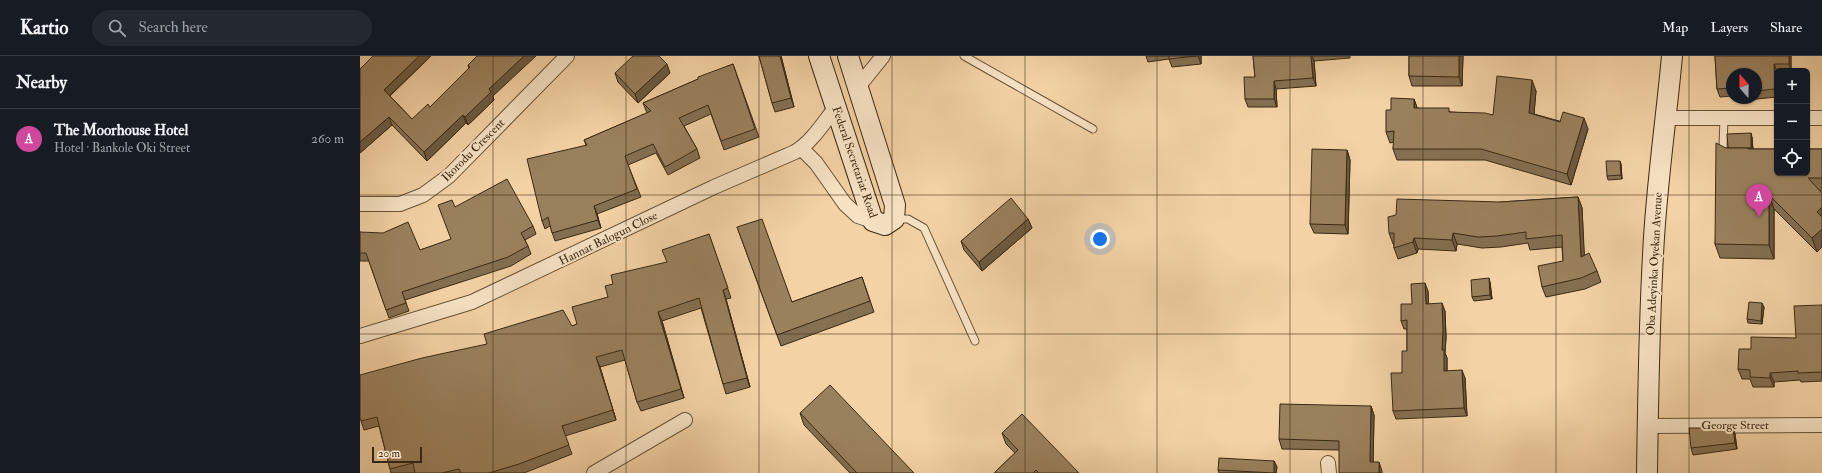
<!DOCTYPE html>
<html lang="en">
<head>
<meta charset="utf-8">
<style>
	body { margin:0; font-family:"IM FELL Double Pica",serif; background:#242831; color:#f1f3f6 }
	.controls { position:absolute; right:12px; top:12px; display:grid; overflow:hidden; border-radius:6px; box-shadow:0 1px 3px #0004 }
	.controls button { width:36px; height:36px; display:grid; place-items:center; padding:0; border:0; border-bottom:1px solid #363941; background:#171b24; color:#f1f3f6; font:20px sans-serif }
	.compass { position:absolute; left:1366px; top:12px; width:36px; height:36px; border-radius:50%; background:#171b24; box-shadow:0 1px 3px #0004; rotate:340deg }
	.scale { position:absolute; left:12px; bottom:10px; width:50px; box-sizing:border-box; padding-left:4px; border:2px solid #3a2912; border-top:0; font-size:11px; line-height:14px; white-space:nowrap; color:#3a2912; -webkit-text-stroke:3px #f7e2c4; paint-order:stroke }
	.you { position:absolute; left:740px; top:183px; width:14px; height:14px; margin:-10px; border:3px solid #fff; border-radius:50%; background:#1a73e8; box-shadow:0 0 0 6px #1a73e833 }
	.badge { display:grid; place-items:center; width:26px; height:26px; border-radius:50%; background:#2563eb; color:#fff; font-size:13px; font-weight:700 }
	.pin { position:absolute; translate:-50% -33px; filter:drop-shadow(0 1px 2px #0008) }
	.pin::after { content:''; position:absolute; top:21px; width:14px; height:12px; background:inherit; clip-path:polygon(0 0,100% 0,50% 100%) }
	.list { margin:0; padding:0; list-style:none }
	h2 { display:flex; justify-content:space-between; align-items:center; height:52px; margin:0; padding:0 16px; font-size:17px }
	h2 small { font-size:13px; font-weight:400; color:#9ea1a6 }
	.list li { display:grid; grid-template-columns:26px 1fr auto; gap:12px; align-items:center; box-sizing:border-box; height:60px; padding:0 16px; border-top:1px solid #363941 }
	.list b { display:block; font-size:15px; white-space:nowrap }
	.list p { margin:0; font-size:13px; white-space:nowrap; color:#9ea1a6 }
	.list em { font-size:13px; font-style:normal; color:#9ea1a6 }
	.icon { flex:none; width:22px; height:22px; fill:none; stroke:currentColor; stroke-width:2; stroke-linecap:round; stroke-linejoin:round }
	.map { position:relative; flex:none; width:1462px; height:417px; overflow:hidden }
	header { display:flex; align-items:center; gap:24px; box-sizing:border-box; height:56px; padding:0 20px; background:#171b24; border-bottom:1px solid #363941 }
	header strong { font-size:19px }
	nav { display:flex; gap:22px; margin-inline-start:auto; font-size:14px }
	.search { width:280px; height:36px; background:#242831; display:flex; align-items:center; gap:10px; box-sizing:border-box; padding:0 14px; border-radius:22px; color:#9ea1a6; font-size:15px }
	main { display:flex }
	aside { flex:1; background:#171b24 }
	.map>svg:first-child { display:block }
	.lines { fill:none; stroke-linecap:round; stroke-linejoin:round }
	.lane-casing { stroke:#685337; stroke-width:9 }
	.street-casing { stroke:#685337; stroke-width:16 }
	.secondary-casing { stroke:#3a2912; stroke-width:22 }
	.lane { stroke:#f7e2c4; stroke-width:7 }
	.street { stroke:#f7e2c4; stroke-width:14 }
	.secondary { stroke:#f7e2c4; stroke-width:20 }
	.wall { fill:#846f51; stroke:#3a2912 }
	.shaded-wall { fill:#6c5a42; stroke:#3a2912 }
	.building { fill:#9a815e; stroke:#3a2912 }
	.grid { fill:none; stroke:#3a2912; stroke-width:1; stroke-opacity:0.55 }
	.labels { text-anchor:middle; stroke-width:4; stroke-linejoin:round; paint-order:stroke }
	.street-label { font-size:12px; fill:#3a2912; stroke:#f7e2c4 }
</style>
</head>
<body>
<header>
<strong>Kartio</strong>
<div class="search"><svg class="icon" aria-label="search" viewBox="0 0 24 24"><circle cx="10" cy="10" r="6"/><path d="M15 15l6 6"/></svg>Search here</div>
<nav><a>Map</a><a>Layers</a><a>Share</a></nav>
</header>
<main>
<aside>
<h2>Nearby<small></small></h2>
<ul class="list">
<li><span class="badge" style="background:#d1479c">A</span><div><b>The Moorhouse Hotel</b><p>Hotel · Bankole Oki Street</p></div><em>260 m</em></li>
</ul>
</aside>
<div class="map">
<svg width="1462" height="417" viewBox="0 0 1462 417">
	<rect width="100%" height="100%" fill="#f3d2a5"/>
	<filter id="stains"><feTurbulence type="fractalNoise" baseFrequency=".005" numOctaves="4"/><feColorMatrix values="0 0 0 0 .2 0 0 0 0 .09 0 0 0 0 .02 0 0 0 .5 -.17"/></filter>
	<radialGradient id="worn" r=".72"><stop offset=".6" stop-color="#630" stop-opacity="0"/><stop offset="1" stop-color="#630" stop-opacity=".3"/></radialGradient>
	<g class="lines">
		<g class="lane-casing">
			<g id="lane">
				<polyline points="604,0 733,73"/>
				<polyline points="1364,62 1363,91 1366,98"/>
				<polyline points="534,163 548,163 564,172 615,285"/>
			</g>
		</g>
		<g class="street-casing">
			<g id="street">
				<polyline points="498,31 523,0"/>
				<polyline points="1307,62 1417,62"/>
				<polyline points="1447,62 1462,62"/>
				<polyline points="441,92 456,107 485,148 498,160 513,165"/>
				<polyline points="0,148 40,148 63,139 89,120 207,0"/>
				<path d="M0,280L112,246L354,131L435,96C452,86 464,66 476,51"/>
				<polyline points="1288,370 1462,369"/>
				<polyline points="968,407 969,417"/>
				<polyline points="234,417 325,364"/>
			</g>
		</g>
		<g class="secondary-casing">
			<g id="secondary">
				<polyline points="459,0 513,165 525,169 534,163 535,149 488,0"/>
				<path d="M1287,417C1288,344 1289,271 1293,199C1296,132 1306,66 1312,0"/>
			</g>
		</g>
		<use href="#lane" class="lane"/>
		<use href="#street" class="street"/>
		<use href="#secondary" class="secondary"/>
	</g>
	<g class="wall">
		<polygon points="13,0 71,0 30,40 52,63 70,51 109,13 108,9 117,0 134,44 108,69 106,67 67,105 32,69 0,97"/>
		<polygon points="399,0 421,0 434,51 415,56 412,47"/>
		<polygon points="786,0 841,0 841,8 812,11 809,3 788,6"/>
		<polygon points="893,0 990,0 990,2 954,5 956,30 916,33 917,51 888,51 885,43 895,21"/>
		<polygon points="1049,0 1103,0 1102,30 1052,30 1049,20"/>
		<polygon points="1355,0 1431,0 1431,15 1417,15 1417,41 1387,44 1387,42 1396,42 1396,18 1372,18 1372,40 1360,41 1357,33"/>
		<polygon points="373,8 399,81 364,94 351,58 324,70 337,93 340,102 308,119 296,97 268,109 281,141 237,158 241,172 195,185 190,170 185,173 182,165 226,89 224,84 287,57 283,47"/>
		<polygon points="255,17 310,17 278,47 258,26"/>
		<polygon points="1176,35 1174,58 1228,73 1211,129 1125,104 1037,104 1033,93 1034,86 1030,87 1026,76 1054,43 1057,52 1091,56 1133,59"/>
		<polygon points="1392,81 1393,93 1462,93 1462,135 1460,135 1457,196 1414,153 1414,203 1360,202 1355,188 1366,92 1368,92 1368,91"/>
		<polygon points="987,94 990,104 988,178 954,177 950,168"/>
		<polygon points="1261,108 1262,123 1248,124 1247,120"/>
		<polygon points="1218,141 1222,152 1224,199 1237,215 1241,226 1225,233 1186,241 1182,231 1203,205 1202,191 1170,194 1168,187 1141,191 1122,192 1097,188 1096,195 1058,193 1057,197 1038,203 1034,192 1034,188 1033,188 1029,177 1140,146"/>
		<polygon points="95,151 173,170 176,178 165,184 168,190 171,198 151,210 45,244 49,255 29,262 9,205 0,205 0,176 60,194 91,184"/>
		<polygon points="668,163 672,172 622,215 604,194 601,185"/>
		<polygon points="377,171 432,246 502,221 514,256 421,290"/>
		<polygon points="349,178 371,242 366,243 390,331 366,338 363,328 341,252 302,265 324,342 281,355 277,346 265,304 240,311 256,364 205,380 212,398 164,417 31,417 19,370 4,374 1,365 217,268 248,241 253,228 307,206"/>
		<polygon points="1130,226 1132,243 1114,245 1112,241"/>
		<polygon points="1068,235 1068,248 1085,255 1086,281 1085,297 1087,302 1087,315 1105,322 1107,360 1036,363 1033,355 1047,295 1047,273 1044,273 1041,265 1052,248"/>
		<polygon points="1462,249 1462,325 1441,326 1440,324 1414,326 1414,331 1393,331 1390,323 1382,323 1378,313 1391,293 1436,282"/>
		<polygon points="1404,251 1402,268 1388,267 1387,263"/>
		<polygon points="1011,350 1014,359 1013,406 1022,415 979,394 922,393 919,383"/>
		<polygon points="440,357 554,417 490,417 444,369"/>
		<polygon points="1373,372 1375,378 1377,393 1333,399 1331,392"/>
		<polygon points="642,377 719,417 634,417 655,397 646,388"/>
		<polygon points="914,405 917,411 916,417 859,417 858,414"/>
	</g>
	<g class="shaded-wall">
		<polygon points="59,0 71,0 27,42 24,34"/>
		<polygon points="164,0 176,0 133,40 134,44 108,69 105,61 129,33"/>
		<polygon points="420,0 421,0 434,51 431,42"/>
		<polygon points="838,0 841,0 841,8"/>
		<polygon points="951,0 952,0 954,5 956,30 953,22"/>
		<polygon points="1099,0 1103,0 1102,30 1099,21"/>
		<polygon points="1429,0 1431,0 1431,15 1429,8"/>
		<polygon points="307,8 310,17 278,47 275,38"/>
		<polygon points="1414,8 1417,15 1417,39 1415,33"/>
		<polygon points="1172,24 1176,35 1173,68 1169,57"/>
		<polygon points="914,25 916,33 917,51 914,43"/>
		<polygon points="1054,43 1058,54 1054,52"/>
		<polygon points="103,59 106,67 67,105 64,96"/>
		<polygon points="29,61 32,69 0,97 0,86"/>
		<polygon points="1224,62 1228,73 1211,129 1207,118"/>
		<polygon points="1391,77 1392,81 1393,96 1391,92"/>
		<polygon points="987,94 990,104 988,178 985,169"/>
		<polygon points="1260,105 1261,108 1262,123 1261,119"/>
		<polygon points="1409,139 1414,153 1414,203 1409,189"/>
		<polygon points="1218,141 1222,152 1225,211 1221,201"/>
		<polygon points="234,150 237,158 241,172 238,164"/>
		<polygon points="1462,151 1462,170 1457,156"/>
		<polygon points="668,163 672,172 622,215 619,206"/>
		<polygon points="1462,173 1462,191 1457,196 1452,182"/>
		<polygon points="1093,177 1097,188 1096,195 1092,184"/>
		<polygon points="1054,182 1058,193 1057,197 1053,186"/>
		<polygon points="1129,222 1130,226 1132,243 1130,239"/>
		<polygon points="1065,227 1068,235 1069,256 1066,248"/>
		<polygon points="363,234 366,243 390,331 387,322"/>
		<polygon points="1082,247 1085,255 1086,281 1085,297 1087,302 1087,323 1084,315 1082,294"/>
		<polygon points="1402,247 1404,251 1402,268 1401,265"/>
		<polygon points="298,256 302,265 324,342 321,333"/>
		<polygon points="236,301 240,311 256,364 253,354"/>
		<polygon points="1102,314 1105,322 1107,360 1104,352"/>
		<polygon points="1410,317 1414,326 1414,331 1410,322"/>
		<polygon points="1011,350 1014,359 1013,415 1010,406"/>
		<polygon points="1373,372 1375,378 1377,393 1375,387"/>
		<polygon points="914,405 917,411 916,417 914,417"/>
		<polygon points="1019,406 1022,415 1022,417 1019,417"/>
	</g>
	<g class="building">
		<polygon points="13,0 59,0 24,34 52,63 68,48 70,51 110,11 108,9 117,0 164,0 129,33 131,36 105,61 103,59 64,96 29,61 0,86 0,13"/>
		<polygon points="273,0 299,0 307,8 275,38 255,17"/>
		<polygon points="399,0 420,0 431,42 412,47"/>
		<polygon points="809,0 836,0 809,3"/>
		<polygon points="893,0 951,0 953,22 914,25 914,43 885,43 884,21 895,21"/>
		<polygon points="1049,0 1099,0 1099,21 1049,20"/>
		<polygon points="1355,0 1429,0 1429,8 1414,8 1415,33 1396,35 1396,18 1372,18 1372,32 1357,33"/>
		<polygon points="373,8 395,73 361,85 348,49 319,62 337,93 305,111 293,88 265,100 277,133 234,150 238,164 192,177 188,161 182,165 167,103 227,89 224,84 291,55 283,47 338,23 338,21"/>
		<polygon points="1137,20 1172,24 1169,57 1200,66 1203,56 1224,62 1207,118 1121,93 1033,93 1034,75 1026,76 1026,54 1031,54 1031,42 1054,43 1054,52 1089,52 1089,56 1125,57 1133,59"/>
		<polygon points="1391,77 1391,92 1370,92 1368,91 1367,78"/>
		<polygon points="1356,87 1366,92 1388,92 1388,93 1417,93 1417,117 1447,117 1447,93 1462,93 1462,122 1448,122 1462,137 1462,151 1457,156 1462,161 1462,173 1452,182 1409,139 1409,189 1355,188"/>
		<polygon points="952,93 987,94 985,169 950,168"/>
		<polygon points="1246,105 1260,105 1261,119 1247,120"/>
		<polygon points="147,123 173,170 161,177 168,190 148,201 42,236 46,247 26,254 6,197 0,197 0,176 23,177 48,166 60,194 91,183 78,149 92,144 95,151"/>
		<polygon points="1218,141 1221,201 1229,197 1237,215 1221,222 1182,231 1178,210 1203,205 1202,179 1166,183 1166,176 1137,180 1118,181 1093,177 1092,184 1054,182 1053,186 1034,192 1034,177 1029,177 1028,161 1036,159 1037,143 1140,146"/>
		<polygon points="651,142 668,163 619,206 601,185"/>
		<polygon points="402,163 432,246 502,221 510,245 417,279 377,171"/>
		<polygon points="349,178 368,232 363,234 387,322 363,328 339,242 298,256 321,333 277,346 262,294 236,301 253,354 202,370 209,389 159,408 129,417 101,417 99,413 82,417 55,417 53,407 30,413 17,361 1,365 0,362 0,319 62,302 127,288 124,278 203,254 212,270 217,268 212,251 248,241 245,230 253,228 251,219 307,206 302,194"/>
		<polygon points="1129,222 1130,239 1112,241 1111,224"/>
		<polygon points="1065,227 1066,248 1082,247 1083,273 1082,294 1084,294 1084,315 1102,314 1104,352 1033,355 1031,317 1042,317 1042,295 1047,295 1047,264 1041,265 1041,248 1052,248 1051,228"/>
		<polygon points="1389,246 1402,247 1401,265 1387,263"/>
		<polygon points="1462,249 1462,316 1438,317 1438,315 1410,317 1410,322 1390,321 1390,314 1378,313 1379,293 1391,293 1391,281 1436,282 1434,250"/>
		<polygon points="470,329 554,417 497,417 440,357"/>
		<polygon points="920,348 1011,350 1010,406 1019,406 1019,417 979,417 979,385 919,383"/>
		<polygon points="662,358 719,417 679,417 676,414 673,417 634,417 658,394 642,377"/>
		<polygon points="1329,372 1373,372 1375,387 1331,392"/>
		<polygon points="859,402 914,405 914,417 858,414"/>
	</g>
	<path class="grid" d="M133,0V417M266,0V417M399,0V417M532,0V417M665,0V417M797,0V417M930,0V417M1063,0V417M1196,0V417M1329,0V417M0,139H1462M0,278H1462"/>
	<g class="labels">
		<g class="street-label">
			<text transform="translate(113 94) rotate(-45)" y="4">Ikorodu Crescent</text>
			<text transform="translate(495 106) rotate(71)" y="4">Federal Secretariat Road</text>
			<text transform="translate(248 182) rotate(-26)" y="4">Hannat Balogun Close</text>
			<text transform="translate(1294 208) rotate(-87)" y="4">Oba Adeyinka Oyekan Avenue</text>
			<text x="1375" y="373">George Street</text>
		</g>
	</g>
	<rect width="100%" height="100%" filter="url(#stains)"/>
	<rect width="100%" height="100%" fill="url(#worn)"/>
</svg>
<div class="controls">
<button>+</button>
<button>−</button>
<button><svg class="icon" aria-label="locate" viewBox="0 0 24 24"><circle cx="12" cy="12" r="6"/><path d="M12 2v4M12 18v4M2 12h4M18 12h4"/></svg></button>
</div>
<svg class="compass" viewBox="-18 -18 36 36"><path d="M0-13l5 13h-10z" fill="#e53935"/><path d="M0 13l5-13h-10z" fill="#9ea1a6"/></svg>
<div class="scale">20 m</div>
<div class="you"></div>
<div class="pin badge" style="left:1399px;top:161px;background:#d1479c">A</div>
</div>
</main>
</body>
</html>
